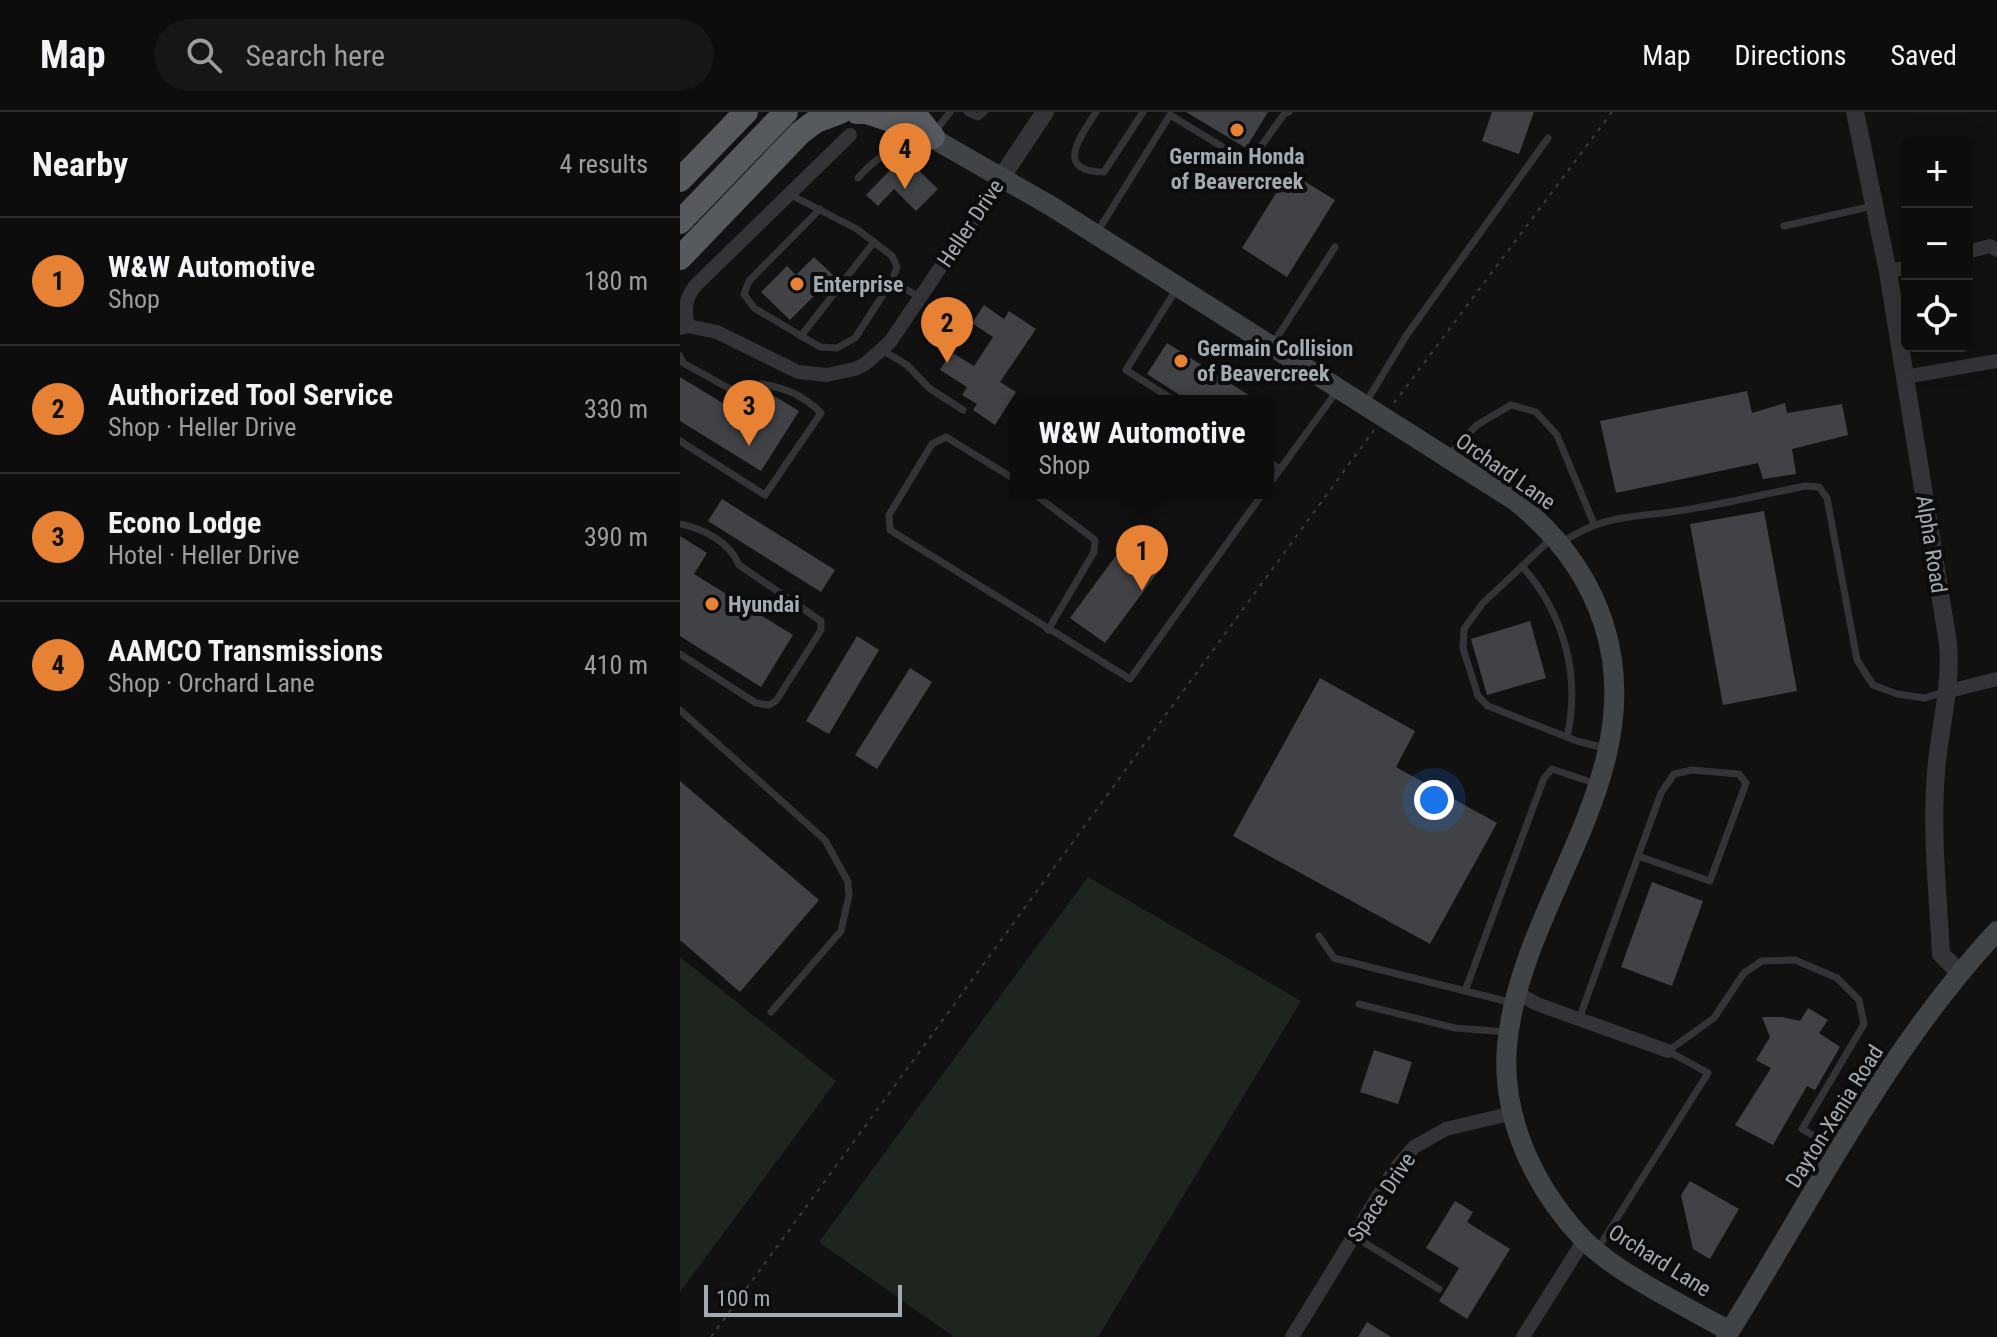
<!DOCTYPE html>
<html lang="en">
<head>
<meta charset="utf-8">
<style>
	body { margin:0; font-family:"Roboto Condensed",sans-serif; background:#161617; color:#f1f3f6 }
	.controls { position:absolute; right:24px; top:24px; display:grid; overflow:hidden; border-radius:12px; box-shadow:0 8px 32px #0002 }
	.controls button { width:72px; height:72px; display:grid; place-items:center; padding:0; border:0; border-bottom:2px solid #2d2d2e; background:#0d0d0e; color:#f1f3f6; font:40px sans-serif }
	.scale { position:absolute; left:24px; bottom:20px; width:198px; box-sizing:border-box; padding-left:8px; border:4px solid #a3abb2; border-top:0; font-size:22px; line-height:28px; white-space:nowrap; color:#a3abb2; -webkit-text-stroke:6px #0c0c0d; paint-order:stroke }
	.you { position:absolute; left:754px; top:688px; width:28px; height:28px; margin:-20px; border:6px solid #fff; border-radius:50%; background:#1a73e8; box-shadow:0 0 0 12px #1a73e833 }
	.badge { display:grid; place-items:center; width:52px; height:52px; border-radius:50%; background:#e78234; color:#111; font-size:26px; font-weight:700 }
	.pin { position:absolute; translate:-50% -66px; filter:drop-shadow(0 2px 4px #0008) }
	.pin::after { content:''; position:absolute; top:42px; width:28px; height:24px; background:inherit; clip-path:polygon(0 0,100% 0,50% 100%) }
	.popup { position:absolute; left:330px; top:283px; width:264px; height:104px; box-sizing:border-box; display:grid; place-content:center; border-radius:12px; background:#0d0d0e; filter:drop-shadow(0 2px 6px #0005); font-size:26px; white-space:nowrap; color:#9a9c9e }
	.popup b { font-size:30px; color:#f1f3f6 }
	.popup::after { content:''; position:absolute; left:50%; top:100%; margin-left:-16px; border:16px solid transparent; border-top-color:#0d0d0e }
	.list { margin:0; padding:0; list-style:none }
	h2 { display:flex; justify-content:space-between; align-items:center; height:104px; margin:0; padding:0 32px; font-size:34px }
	h2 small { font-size:26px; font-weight:400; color:#9a9c9e }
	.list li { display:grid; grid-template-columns:52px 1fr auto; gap:24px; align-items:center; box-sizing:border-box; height:128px; padding:0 32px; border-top:2px solid #2d2d2e }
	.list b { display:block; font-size:30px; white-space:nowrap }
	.list p { margin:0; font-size:26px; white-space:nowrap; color:#9a9c9e }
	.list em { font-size:26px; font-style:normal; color:#9a9c9e }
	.icon { flex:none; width:44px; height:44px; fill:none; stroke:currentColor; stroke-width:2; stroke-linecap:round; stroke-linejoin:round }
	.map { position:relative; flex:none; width:1317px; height:1225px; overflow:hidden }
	header { display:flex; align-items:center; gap:48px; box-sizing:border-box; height:112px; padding:0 40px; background:#0d0d0e; border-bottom:2px solid #2d2d2e }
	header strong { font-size:38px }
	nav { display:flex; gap:44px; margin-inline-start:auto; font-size:28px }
	.search { width:560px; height:72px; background:#161617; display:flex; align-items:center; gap:20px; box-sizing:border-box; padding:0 28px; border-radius:44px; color:#9a9c9e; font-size:30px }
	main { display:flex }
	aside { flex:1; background:#0d0d0e }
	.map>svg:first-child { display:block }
	.green { fill:#1e251e }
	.building { fill:#404245 }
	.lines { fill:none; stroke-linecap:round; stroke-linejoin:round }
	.path { stroke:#383b3e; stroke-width:2; stroke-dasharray:4 6; stroke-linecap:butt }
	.service { stroke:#323437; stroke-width:7 }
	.minor { stroke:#323437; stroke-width:14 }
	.tertiary { stroke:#323437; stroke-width:18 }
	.secondary { stroke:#404447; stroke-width:20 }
	.trunk { stroke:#565a5f; stroke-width:24 }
	.poi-dot { fill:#e78234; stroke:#0c0c0d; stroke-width:3 }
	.labels { text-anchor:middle; stroke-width:8; stroke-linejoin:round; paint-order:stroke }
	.poi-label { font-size:22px; font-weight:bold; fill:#a3abb2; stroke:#0c0c0d; text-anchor:start }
	.street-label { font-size:22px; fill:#a3abb2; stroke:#0c0c0d }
</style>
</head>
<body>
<header>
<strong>Map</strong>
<div class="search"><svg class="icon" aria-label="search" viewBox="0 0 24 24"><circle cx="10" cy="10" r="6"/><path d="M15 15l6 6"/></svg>Search here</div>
<nav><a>Map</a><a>Directions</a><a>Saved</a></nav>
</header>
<main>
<aside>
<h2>Nearby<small>4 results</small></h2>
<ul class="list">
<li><span class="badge">1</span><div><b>W&amp;W Automotive</b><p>Shop</p></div><em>180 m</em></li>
<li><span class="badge">2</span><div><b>Authorized Tool Service</b><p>Shop · Heller Drive</p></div><em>330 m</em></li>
<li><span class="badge">3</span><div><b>Econo Lodge</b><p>Hotel · Heller Drive</p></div><em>390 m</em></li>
<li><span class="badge">4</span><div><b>AAMCO Transmissions</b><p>Shop · Orchard Lane</p></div><em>410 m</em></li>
</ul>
</aside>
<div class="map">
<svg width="1317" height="1225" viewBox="0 0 1317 1225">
	<rect width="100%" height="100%" fill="#111112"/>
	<g class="green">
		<polygon points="408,765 621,889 418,1225 274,1225 139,1130"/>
		<polygon points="0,845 156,969 0,1180"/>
	</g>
	<g class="building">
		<polygon points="506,0 588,0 566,36"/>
		<polygon points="812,0 854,0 839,42 802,29"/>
		<polygon points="236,56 258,77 236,99 214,77 198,94 186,83 211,57 223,69"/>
		<polygon points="609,60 655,88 607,165 562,136"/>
		<polygon points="134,145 154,164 110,208 81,180 107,154 116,163"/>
		<polygon points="304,193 324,207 329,199 356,217 320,270 336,280 315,313 293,298 297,292 282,283 287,275 260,258 271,240 294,254 313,225 292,211"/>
		<polygon points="487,231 578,289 509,289 467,262"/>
		<polygon points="0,265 72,309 89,281 119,299 81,359 0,309"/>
		<polygon points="1067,279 1072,301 1105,291 1107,301 1162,292 1168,323 1112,337 1116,362 1083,367 1078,351 936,381 920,309"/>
		<polygon points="42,387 155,458 141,480 28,409"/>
		<polygon points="1084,399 1117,579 1043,593 1010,412"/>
		<polygon points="0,424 27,441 14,462 113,523 81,575 0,524"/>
		<polygon points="446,430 481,456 425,531 390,506"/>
		<polygon points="850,509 866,566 807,583 791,527"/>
		<polygon points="177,524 199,538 149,622 126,609"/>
		<polygon points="230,556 252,570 197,657 175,643"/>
		<polygon points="640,566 735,619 716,655 817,711 750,832 553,724"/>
		<polygon points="0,669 139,788 60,880 0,828"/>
		<polygon points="972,770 1023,789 992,874 941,855"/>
		<polygon points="1128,896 1148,908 1139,921 1160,935 1135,978 1127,974 1093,1033 1055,1013 1091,956 1076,948 1090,925 1082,905 1102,905 1120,909"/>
		<polygon points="694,938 732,950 718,992 680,980"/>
		<polygon points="1010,1069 1059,1097 1030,1147 1013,1137 1001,1083"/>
		<polygon points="775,1089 793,1100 787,1110 830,1137 787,1207 759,1189 779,1156 746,1136"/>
		<polygon points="687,1210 711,1225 678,1225"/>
	</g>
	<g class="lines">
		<g class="path">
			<polyline points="714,291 932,0"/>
			<polyline points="31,1225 694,318"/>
		</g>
		<g class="service">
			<polyline points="287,0 298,5 304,0"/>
			<path d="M416,0C401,24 373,60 424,60L463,0"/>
			<path d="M178,66C198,43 207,39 236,44L270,0"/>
			<polyline points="109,82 177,117 212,144 217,155 212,169 239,185"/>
			<polyline points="140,97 69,169 64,182 74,196 140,235 157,236 175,226 212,169"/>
			<polyline points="1104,114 1193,94"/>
			<polyline points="416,122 490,3 569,51 605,1 609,0"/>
			<polyline points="121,224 194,130"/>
			<polyline points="592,233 655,135"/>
			<polyline points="202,238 227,253 249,276 283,298"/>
			<path d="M0,244L3,251L65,285L81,272C106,276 123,283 141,301L85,383L0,329"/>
			<polyline points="495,289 446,258 497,176"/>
			<polyline points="685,292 726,224 868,26"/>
			<polyline points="768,344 797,313 831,293 856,300 877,323 914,412"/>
			<polyline points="588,349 600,357"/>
			<polyline points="336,368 266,325 252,332 209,403 210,418 450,567 583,381"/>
			<polyline points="588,374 657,279"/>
			<polyline points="353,381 415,428 414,440 368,518"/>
			<path d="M0,412C24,417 50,430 59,453L141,509V518L96,589L89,593L76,591L0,542"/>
			<polyline points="872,426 802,492 784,517 783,536 798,584 808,594 897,629 925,636"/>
			<path d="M881,431C925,402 949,406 998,399C1041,393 1083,382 1126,374L1139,375L1147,386L1177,548L1193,573L1217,582L1245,586L1267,579"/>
			<path d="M842,454C884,502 901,563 887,625"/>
			<polyline points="0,598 145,728 168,770 169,783 161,819 91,900"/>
			<polyline points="639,824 654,846 833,891"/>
			<polyline points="785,879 864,666 872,657 917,672"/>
			<polyline points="679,892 775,916 827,920"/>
			<polyline points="899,907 981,681 994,662 1012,658 1059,662 1066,671 1030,769 958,744"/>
			<polyline points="674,1124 759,1177"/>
			<polyline points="917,1138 1028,961 988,939 1034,906 1064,861 1082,849 1115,848 1157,866 1179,888 1184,912 1122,1017 1158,1038"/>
		</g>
		<g class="minor">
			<polyline points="1287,140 1310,134 1317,138"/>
			<polyline points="1208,160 1227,155"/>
			<path d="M8,214C4,198 5,187 15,174L170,23"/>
			<polyline points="0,216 8,214 37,220 118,260 147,263 175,257 185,252 210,230 321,66"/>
			<polyline points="1225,265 1317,249"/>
			<polyline points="1269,579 1317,567"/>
			<polyline points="837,881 857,892 988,939"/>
			<polyline points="612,1225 715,1057 734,1035 766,1017 833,1001"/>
			<polyline points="843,1225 904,1128"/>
		</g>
		<g class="tertiary">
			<path d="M1175,0L1208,160L1268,531C1272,576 1259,617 1256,661C1251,721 1258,782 1261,842L1279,860"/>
			<polyline points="321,66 365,0"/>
		</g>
		<g class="secondary">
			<path d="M240,19L371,94L834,388C876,421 908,462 924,513C972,664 840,789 827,934C821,1005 854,1075 902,1126C934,1160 1007,1195 1049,1219"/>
			<path d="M1046,1225C1132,1088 1206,938 1317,819"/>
		</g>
		<g class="trunk">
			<polyline points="177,0 187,0 226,13"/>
			<polyline points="233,0 253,25"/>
			<polyline points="0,68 66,0"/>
			<polyline points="0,110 106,0"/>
			<polyline points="0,146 120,21 136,9 160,0"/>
		</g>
	</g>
	<g class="poi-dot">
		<circle cx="557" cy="18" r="8"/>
		<circle cx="117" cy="172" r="8"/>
		<circle cx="501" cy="249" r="8"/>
		<circle cx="32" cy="492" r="8"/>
	</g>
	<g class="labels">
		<g class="poi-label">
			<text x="557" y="52" text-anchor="middle">Germain Honda<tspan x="557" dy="25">of Beavercreek</tspan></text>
			<text x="133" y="180">Enterprise</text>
			<text x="517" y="244">Germain Collision<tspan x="517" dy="25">of Beavercreek</tspan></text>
			<text x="48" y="500">Hyundai</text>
		</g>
		<g class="street-label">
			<text transform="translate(290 111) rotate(-56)" y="8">Heller Drive</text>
			<text transform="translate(826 359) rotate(35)" y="8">Orchard Lane</text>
			<text transform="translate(1252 432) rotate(81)" y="8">Alpha Road</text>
			<text transform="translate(1154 1004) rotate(-58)" y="8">Dayton-Xenia Road</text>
			<text transform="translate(701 1085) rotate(-56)" y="8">Space Drive</text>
			<text transform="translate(980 1148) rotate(32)" y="8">Orchard Lane</text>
		</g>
	</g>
</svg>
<div class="controls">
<button>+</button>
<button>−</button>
<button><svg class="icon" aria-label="locate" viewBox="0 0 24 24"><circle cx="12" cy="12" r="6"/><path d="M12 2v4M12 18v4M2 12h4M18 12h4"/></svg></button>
</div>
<div class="scale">100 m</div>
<div class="you"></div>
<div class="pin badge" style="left:462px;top:479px">1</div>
<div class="popup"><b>W&amp;W Automotive</b>Shop</div>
<div class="pin badge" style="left:267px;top:251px">2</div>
<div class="pin badge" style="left:69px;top:334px">3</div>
<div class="pin badge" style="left:225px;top:77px">4</div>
</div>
</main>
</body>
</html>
